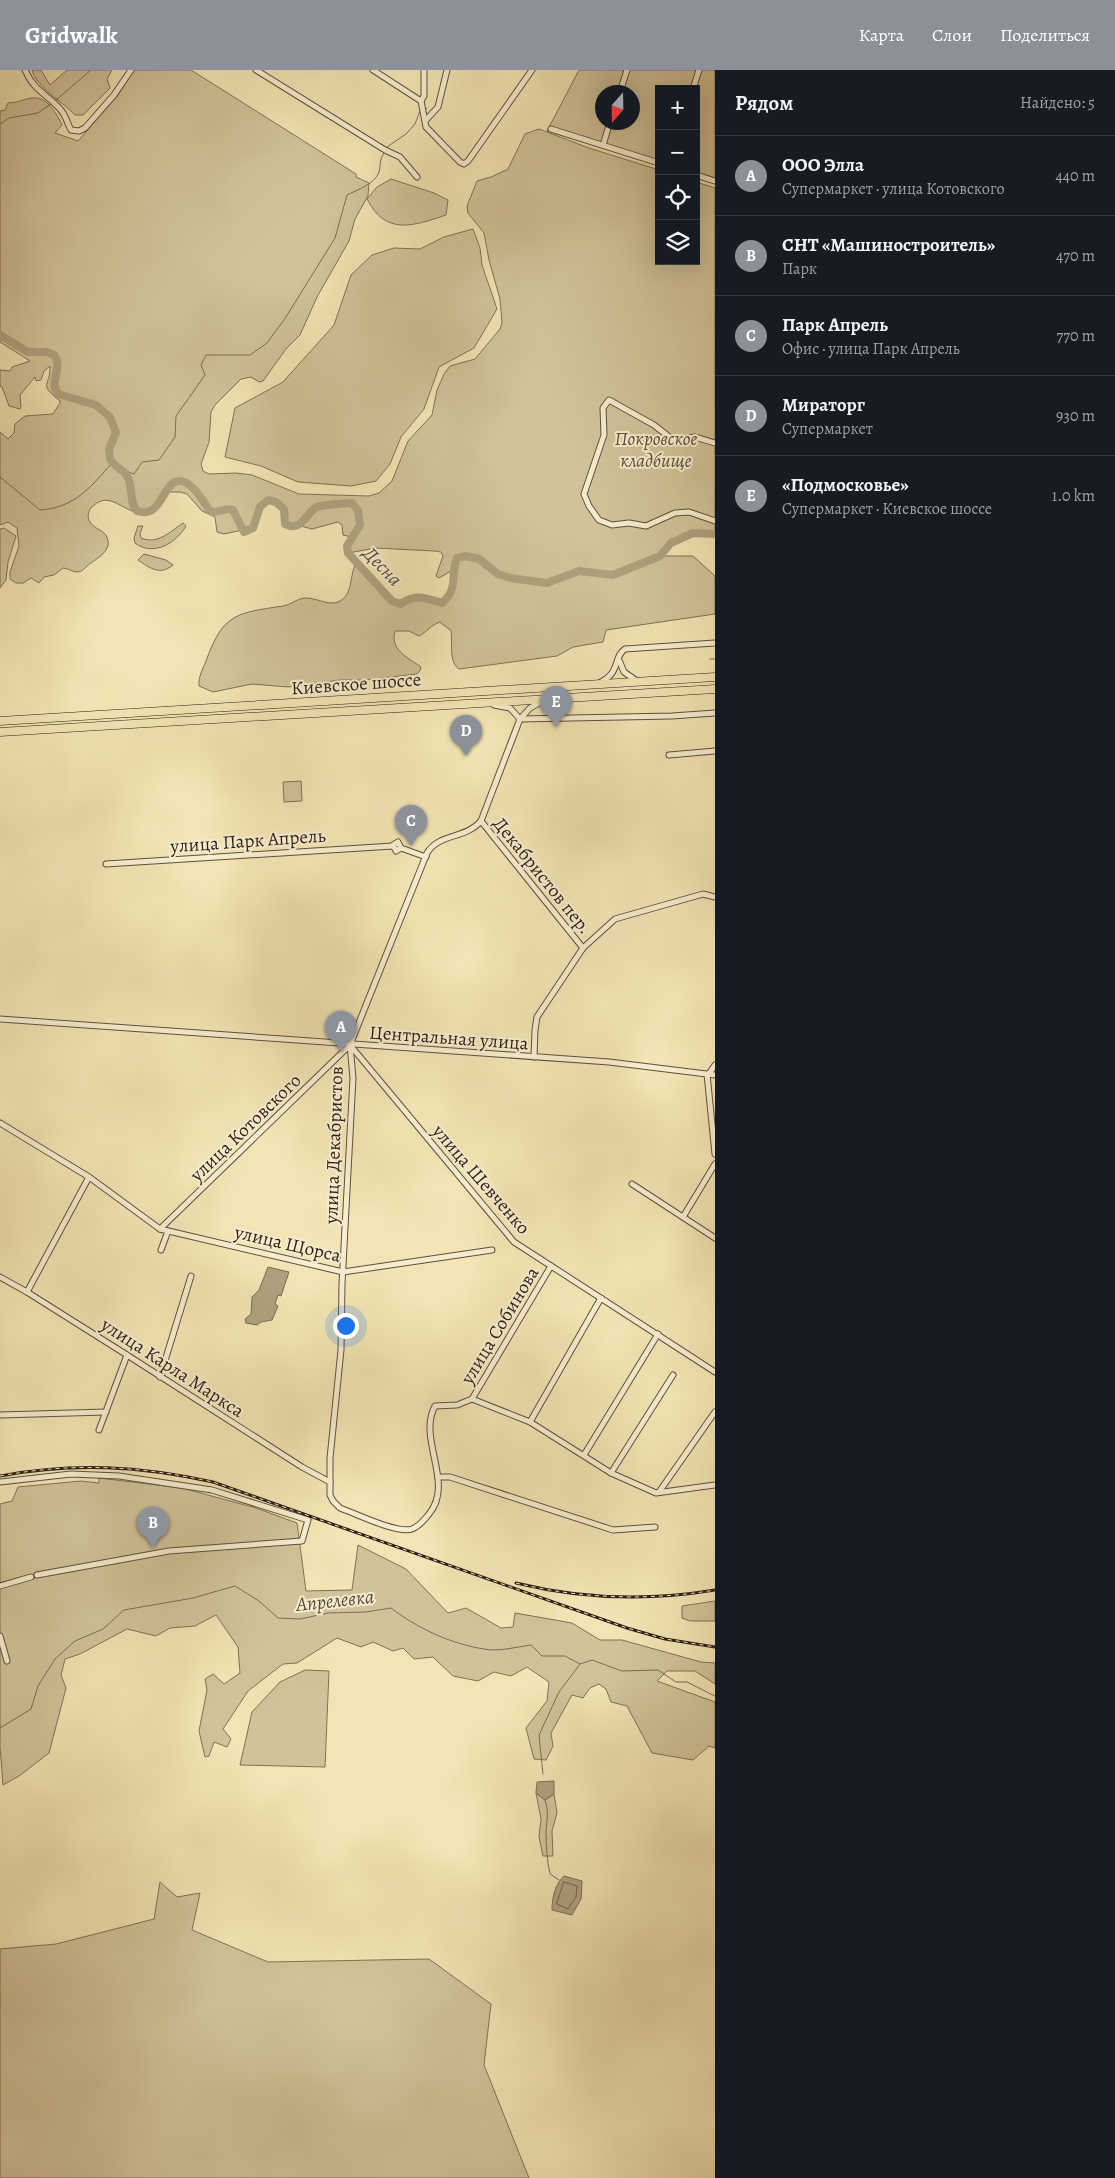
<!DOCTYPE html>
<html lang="ru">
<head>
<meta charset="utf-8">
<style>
	body { margin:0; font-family:Alegreya,serif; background:#20242c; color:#f1f3f6 }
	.controls { position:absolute; right:15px; top:15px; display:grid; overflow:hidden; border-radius:0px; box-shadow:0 5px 20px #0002 }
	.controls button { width:45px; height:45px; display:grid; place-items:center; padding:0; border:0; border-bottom:1px solid #363941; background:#171b24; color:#f1f3f6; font:25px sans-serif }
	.compass { position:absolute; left:595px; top:15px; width:45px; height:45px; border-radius:50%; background:#171b24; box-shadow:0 5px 20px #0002; rotate:200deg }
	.you { position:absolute; left:345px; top:1255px; width:18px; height:18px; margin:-12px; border:4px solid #fff; border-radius:50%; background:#1a73e8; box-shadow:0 0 0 8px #1a73e833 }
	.badge { display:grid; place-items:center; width:32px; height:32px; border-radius:50%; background:#8c9099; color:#fff; font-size:16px; font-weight:700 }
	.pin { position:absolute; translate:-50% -41px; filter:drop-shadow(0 1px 2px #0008) }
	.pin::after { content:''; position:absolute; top:26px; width:18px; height:15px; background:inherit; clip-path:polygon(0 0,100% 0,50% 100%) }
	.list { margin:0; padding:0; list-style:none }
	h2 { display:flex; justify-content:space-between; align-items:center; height:65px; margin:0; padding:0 20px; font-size:21px }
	h2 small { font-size:16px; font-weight:400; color:#9ea1a6 }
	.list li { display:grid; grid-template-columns:32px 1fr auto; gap:15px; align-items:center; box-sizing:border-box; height:80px; padding:0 20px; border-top:1px solid #363941 }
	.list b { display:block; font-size:19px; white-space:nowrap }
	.list p { margin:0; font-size:16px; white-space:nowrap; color:#9ea1a6 }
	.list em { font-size:16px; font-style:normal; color:#9ea1a6 }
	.icon { flex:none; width:28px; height:28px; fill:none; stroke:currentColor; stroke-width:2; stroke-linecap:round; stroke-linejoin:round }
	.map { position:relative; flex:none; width:715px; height:2108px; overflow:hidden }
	header { display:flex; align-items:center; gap:30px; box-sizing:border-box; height:70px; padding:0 25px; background:#8c9099; color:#fff }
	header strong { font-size:24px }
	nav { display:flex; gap:28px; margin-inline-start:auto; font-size:18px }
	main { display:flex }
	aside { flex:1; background:#171b24 }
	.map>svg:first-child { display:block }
	.green { fill:#d1c399; stroke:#807156; fill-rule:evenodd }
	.water { fill:#afa17e; stroke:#7b6d54 }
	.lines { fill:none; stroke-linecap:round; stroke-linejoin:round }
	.shore { stroke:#6e6049; stroke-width:1 }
	.stream { stroke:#7b6d54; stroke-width:1 }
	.river { stroke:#afa17e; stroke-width:8 }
	.minor-casing { stroke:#5f503c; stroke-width:7 }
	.highway-casing { stroke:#2e1f14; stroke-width:9 }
	.minor { stroke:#f7edce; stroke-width:5 }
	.highway { stroke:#f2e4b4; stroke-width:8 }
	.rail-casing { stroke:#2e1f14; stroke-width:3 }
	.rail { stroke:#f7edce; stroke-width:1; stroke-dasharray:4; stroke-linecap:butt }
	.labels { text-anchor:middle; stroke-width:4; stroke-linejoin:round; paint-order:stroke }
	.park-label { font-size:19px; font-style:italic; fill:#5f503c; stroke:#f7edce }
	.street-label { font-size:19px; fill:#2e1f14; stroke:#f7edce }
	.water-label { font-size:20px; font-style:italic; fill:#5b4c39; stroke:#f7edce }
</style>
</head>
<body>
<header>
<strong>Gridwalk</strong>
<nav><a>Карта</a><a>Слои</a><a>Поделиться</a></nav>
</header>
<main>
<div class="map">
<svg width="715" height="2108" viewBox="0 0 715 2108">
	<rect width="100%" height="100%" fill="#f2e4b4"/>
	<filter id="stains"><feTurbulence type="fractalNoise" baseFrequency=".004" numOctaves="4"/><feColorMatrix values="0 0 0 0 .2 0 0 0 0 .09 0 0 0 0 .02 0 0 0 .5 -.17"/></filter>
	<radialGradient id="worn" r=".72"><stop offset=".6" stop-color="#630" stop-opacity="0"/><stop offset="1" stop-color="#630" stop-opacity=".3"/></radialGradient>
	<g class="green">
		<path d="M32,0H41L50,15L67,0H112L107,9L110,18L83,45H75C62,31 37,18 32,0Z"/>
		<path d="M134,0H191L356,104V107L369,113L368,126L355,149L349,171L317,227L300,265L286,279L263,311L259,312L251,307L241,309L215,335L211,342L209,372L201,394L203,401L209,404L236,403L252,405L299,424L369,426L379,423L392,411L408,371L432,345L437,320L444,304L450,296L475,289L500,259L502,253L500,229L489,190L484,163L468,143L467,136L477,111L491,107L508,99L525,64L539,59L589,78L659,100V191H696V112L715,118V464C694,463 672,464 661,486H693L715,506V544L606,560L603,572L573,577L557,586L459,599C448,591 453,573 451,561L440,552C431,555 427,562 419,566L409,561H395C390,579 406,587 420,596L421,599L417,604L364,610H340L288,617L252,614L213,622L199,616C198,607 203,599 206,591C223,543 237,543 283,536C291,535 296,529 304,528C315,527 328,536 338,532C355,524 348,505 357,492L392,531L401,534C414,523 426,528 442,533C454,523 454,515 453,500L439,508L436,506L443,486L441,482L434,481L376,478L348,483L347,476L352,467L343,465L342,455L338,452L312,459L297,455H287L284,439L271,430C253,433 261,461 244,462L243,460L224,464L217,462L215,447L202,441L187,424L180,422H169L167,420C160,432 152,449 135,440L132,441C117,435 106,422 91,438C88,442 87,447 90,452C94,459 104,460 107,467C113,482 95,489 87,496C84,499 82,502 77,502C72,502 68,498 63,498L54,505L44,507L39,513L31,508L23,513H16L10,509V502L19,476L17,458L8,452L0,455V362L8,369L14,363L15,354L25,346L53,344L60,333V331C37,313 51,316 50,296L44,301L41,310L36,311L35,307L20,325L21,337L20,339L9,336L2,317L0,316V300L10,301L12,297L30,291L0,272V41L5,40L8,33C17,33 24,29 32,28C47,26 57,44 62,55L55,63L78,71L118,25Z"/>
		<path d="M579,0H715V114L696,108V19H659V96L547,61ZM602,22H632V52H602Z"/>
		<path d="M391,109L434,123L448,130L446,145C413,156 386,166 367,129L377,117Z"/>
		<polygon points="473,159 480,178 482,195 497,239 474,278 439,297 424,339 401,367 390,394 376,411 351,416 298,412 261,396 225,387 235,338 283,312 334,255 351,205 372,185 394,178 420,179 444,167"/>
		<path d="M183,453L186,456C176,473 154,487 135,473L134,468L138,456H143L140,463L141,468C157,475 170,462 183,453Z"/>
		<polygon points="4,458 16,466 8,492 6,510 0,518 0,459"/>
		<path d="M144,484L166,490L173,495C160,506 150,498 138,490Z"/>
		<polygon points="301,711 302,731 284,732 283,712"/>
		<polygon points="99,1408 182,1418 256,1438 297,1453 306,1521 352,1520 358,1475 406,1499 448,1543 466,1538 501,1558 513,1557 515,1543 572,1553 600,1570 622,1570 701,1592 715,1593 715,1614 695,1601 667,1601 657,1611 715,1632 715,1678 709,1676 693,1690 652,1683 627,1636 611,1632 606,1619 599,1614 590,1618 583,1628 572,1625 551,1663 553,1676 546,1690 534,1689 526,1658 547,1631 549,1612 527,1597 511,1606 494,1602 478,1611 453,1606 433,1587 414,1589 403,1578 393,1581 373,1572 361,1577 337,1568 297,1593 283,1594 248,1621 223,1659 231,1669 227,1677 214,1672 209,1686 205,1687 199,1661 207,1620 205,1609 213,1604 224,1614 240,1603 238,1577 216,1545 195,1556 170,1558 156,1566 127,1559 80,1584 65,1589 61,1605 66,1618 49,1683 19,1706 3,1715 0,1677 0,1434 12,1431 18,1417 81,1411 99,1413"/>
		<polygon points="715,1531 715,1551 690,1551 682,1548 682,1536"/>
		<polygon points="305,1600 329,1601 325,1697 240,1695 252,1642 280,1612"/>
		<polygon points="536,1723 545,1730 554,1724 557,1743 552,1761 553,1786 543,1786 539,1767 541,1749"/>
		<polygon points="160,1812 177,1827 200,1823 192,1860 268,1892 429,1889 491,1934 484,1995 529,2108 0,2108 0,1879 56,1874 154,1849"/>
	</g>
	<g class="water">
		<polygon points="268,1197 289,1202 281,1226 278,1225 275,1234 278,1236 272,1250 261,1252 257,1255 246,1253 245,1249 251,1244 252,1227 259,1220"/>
		<polygon points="554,1711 554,1724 545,1730 536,1723 537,1712"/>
		<path d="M564,1806L582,1811L581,1829L572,1845L552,1840C552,1828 555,1814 564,1806Z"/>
	</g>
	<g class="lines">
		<polygon class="shore" points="564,1812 577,1816 576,1827 568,1839 557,1834"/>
		<g class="stream">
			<polyline points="56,30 91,0"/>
			<polyline points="425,40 427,38"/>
			<polyline points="0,54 9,48 38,43 52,33"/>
			<polyline points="387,77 406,64 415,54 420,41"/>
			<path d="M123,400L134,404L142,392L159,390L175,367L176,346L205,305L201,295L206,285H250L267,273L286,247L335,168L347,125C357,120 375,114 379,102C381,95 379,90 384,83"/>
			<path d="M0,407L40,440C74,438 91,417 112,393"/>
			<polyline points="710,589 715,589"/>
			<path d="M0,1658L31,1639L38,1616L55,1589L75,1571L103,1559L124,1540L193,1528L235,1516L259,1531L278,1548L300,1549L328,1543L366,1542L391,1538C417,1558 451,1574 484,1579C498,1582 516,1577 531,1575L542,1586H565L580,1594L592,1590L622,1601L658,1600L676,1612H687L715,1626"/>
			<polyline points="543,1704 539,1665 559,1622 580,1594"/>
			<path d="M545,1730C549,1741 547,1750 546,1761C546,1775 547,1791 550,1804L559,1810"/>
		</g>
		<path class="river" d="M0,265L28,282H47L54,285C64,297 48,311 58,324L96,335L110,347L116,363L109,379L110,389C114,397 123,399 127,406C134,418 128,430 137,441C166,451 162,398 188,414C197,419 204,433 210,441C218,444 225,437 233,440L244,462L253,458L260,437L268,430L276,432L284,439L285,454C302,463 306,442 317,437C322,435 346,433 352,433L358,440L360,455L347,476L348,483L392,531L401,534C414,523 426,528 442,533C459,518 450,507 457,488L466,486L479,489L498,504L510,508L547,513L579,501L613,505L660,486L671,473L693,463L715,464"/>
		<g class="minor-casing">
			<g id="minor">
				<path d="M25,0C35,22 46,23 60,39C66,45 67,53 71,60L79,61L85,58L114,25L131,0"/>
				<polyline points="256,0 385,80 400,87 417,107"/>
				<polyline points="373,0 421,31 426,57 460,92 464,94 468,91 532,0"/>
				<polyline points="693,19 699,0"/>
				<polyline points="620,22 627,0"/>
				<polyline points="421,31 424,26 424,0"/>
				<polyline points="426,50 438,37 447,0"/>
				<polyline points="551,59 659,93"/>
				<polyline points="603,75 610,52"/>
				<polyline points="696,105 715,111"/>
				<polyline points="715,373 695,367 673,370 654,355 609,330 603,338 604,365 584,424 589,436 599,450 612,455 629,453 646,456 675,443 689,442 715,451"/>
				<polyline points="619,590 624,602 637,611"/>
				<path d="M601,612C621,602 613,587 625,579L715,573"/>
				<path d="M543,631L530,638L520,649L481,751C466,769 439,763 427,783L350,975L353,1008L342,1214L341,1280L330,1388V1425L333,1431L340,1438C357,1444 397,1464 412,1459C420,1456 424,1450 429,1444C455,1413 417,1369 435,1336L457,1335L472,1329L530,1352L611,1403L656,1423L715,1415"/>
				<polyline points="494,635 510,638 520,649"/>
				<polyline points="520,649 672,646 715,643"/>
				<polyline points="669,685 715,681"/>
				<polyline points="481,751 583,878"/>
				<polyline points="401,778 396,781 393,775 398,772 401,778 426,787"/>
				<polyline points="106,794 393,776"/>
				<polyline points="0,949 609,992 715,1005"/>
				<polyline points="534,987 535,960 537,947 583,878 615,849 703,824 715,827"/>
				<polyline points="707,1004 715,1084"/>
				<polyline points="709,1004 715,995"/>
				<polyline points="0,1053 89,1107 160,1159 343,1202 492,1180"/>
				<polyline points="632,1114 715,1168"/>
				<polyline points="683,1147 715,1094"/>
				<polyline points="160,1159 350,975 514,1172 715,1302"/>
				<polyline points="161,1180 168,1161"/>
				<polyline points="0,1207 27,1222 127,1285 302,1397 330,1412"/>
				<polyline points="27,1222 89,1107"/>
				<polyline points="160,1307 191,1206"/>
				<polyline points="472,1329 551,1196"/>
				<polyline points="0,1345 106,1342"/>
				<polyline points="530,1352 601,1228"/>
				<polyline points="99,1360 127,1285"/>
				<polyline points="584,1385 658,1264"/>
				<polyline points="611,1403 673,1305"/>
				<polyline points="438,1407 450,1407 613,1460 655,1457"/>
				<polyline points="0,1412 71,1404 119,1406 212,1420 308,1450 302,1471 169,1481 37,1505"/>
				<polyline points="659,1422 715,1342"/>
				<polyline points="0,1516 31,1507"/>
				<polyline points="0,1566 7,1591"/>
			</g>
		</g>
		<g class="highway-casing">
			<g id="highway">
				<polyline points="0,651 715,607"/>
				<polyline points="0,662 715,619"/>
			</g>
		</g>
		<use href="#minor" class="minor"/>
		<use href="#highway" class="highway"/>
		<g class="rail-casing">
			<g id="rail">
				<path d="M0,1406C74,1392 140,1396 213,1412L627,1558L665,1569L715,1577"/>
				<path d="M516,1513C581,1529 649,1531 715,1520"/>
			</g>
		</g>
		<use href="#rail" class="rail"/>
	</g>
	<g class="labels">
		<g class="park-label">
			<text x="656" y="375">Покровское<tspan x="656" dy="22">кладбище</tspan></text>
		</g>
		<g class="street-label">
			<text transform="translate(356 613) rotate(-4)" y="7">Киевское шоссе</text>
			<text transform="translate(248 770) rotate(-4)" y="7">улица Парк Апрель</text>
			<text transform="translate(543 805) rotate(51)" y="7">Декабристов пер.</text>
			<text transform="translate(449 967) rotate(4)" y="7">Центральная улица</text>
			<text transform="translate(245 1057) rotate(-44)" y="7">улица Котовского</text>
			<text transform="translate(333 1075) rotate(-88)" y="7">улица Декабристов</text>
			<text transform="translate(482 1109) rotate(49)" y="7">улица Шевченко</text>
			<text transform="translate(288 1173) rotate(13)" y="7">улица Щорса</text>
			<text transform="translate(499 1255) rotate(-59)" y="7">улица Собинова</text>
			<text transform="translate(173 1297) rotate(33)" y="7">улица Карла Маркса</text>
		</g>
		<g class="water-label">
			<text transform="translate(383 496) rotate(46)" y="7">Десна</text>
			<text transform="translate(335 1530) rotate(-6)" y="7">Апрелевка</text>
		</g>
	</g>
	<rect width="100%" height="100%" filter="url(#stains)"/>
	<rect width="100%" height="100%" fill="url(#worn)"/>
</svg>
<div class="controls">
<button>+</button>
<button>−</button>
<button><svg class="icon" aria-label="locate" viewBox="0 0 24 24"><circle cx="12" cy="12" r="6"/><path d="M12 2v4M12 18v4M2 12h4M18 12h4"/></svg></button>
<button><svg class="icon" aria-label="layers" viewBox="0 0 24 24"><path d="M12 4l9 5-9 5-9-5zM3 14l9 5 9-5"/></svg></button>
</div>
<svg class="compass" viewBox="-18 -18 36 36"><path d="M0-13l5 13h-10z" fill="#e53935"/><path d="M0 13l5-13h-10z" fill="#9ea1a6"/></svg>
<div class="you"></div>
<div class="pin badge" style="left:341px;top:982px">A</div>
<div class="pin badge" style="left:153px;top:1478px">B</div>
<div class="pin badge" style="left:411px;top:776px">C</div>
<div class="pin badge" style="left:466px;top:686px">D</div>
<div class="pin badge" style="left:556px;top:657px">E</div>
</div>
<aside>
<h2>Рядом<small>Найдено: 5</small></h2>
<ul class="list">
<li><span class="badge">A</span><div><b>ООО Элла</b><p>Супермаркет · улица Котовского</p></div><em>440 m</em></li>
<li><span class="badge">B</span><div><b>СНТ «Машиностроитель»</b><p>Парк</p></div><em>470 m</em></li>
<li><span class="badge">C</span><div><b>Парк Апрель</b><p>Офис · улица Парк Апрель</p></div><em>770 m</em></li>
<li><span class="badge">D</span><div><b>Мираторг</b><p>Супермаркет</p></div><em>930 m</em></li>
<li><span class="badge">E</span><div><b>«Подмосковье»</b><p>Супермаркет · Киевское шоссе</p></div><em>1.0 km</em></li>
</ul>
</aside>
</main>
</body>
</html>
